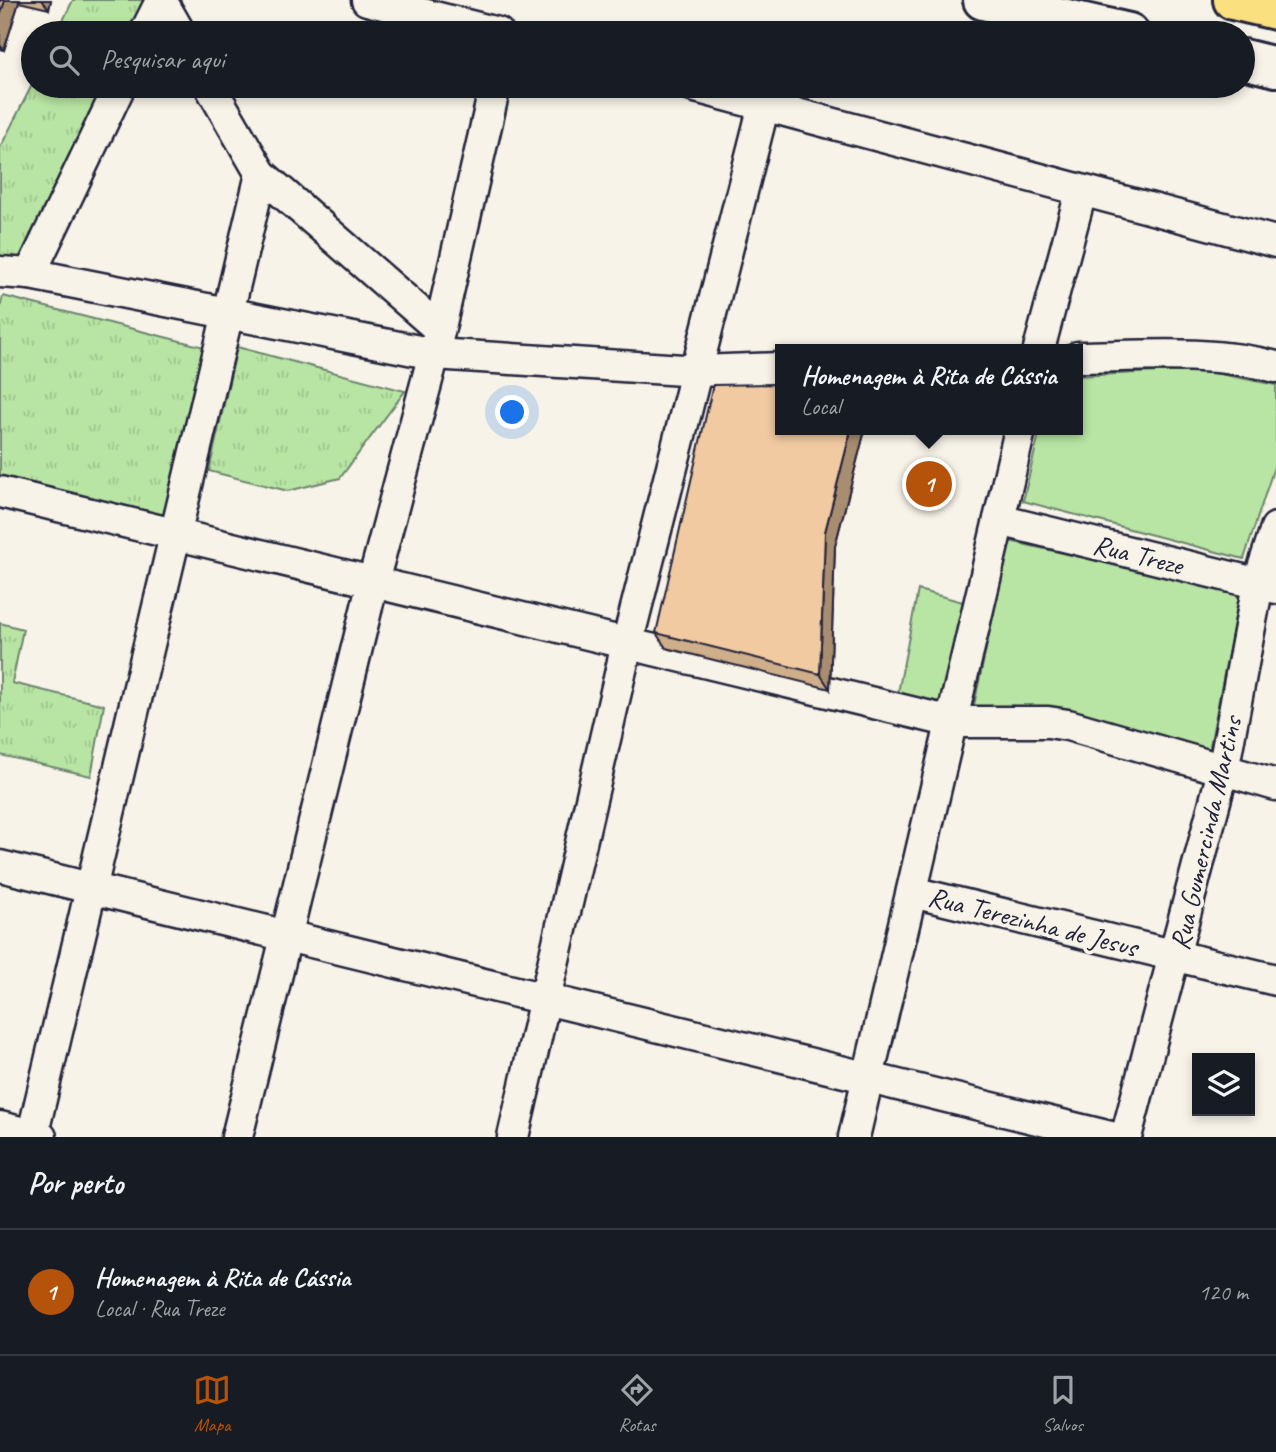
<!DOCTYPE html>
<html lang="pt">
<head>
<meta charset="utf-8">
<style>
	body { margin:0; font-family:Caveat,sans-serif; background:#242831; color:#f1f3f6 }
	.controls { position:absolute; right:21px; bottom:21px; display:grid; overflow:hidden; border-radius:0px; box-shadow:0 4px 10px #0003 }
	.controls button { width:63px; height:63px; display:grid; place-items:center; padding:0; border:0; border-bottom:2px solid #363941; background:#171b24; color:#f1f3f6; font:35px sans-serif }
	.you { position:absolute; left:513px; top:413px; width:24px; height:24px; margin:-18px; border:5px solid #fff; border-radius:50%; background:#1a73e8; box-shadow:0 0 0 10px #1a73e833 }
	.badge { display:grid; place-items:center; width:46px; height:46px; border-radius:50%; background:#b45309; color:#fff; font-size:23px; font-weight:700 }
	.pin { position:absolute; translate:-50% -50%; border:4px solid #fff; box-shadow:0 2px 7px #0006 }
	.popup { position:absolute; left:775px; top:344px; width:308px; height:91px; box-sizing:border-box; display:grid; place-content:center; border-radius:0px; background:#171b24; filter:drop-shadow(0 2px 5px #0005); font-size:23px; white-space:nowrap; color:#9ea1a6 }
	.popup b { font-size:26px; color:#f1f3f6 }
	.popup::after { content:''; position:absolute; left:50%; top:100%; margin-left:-14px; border:14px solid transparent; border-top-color:#171b24 }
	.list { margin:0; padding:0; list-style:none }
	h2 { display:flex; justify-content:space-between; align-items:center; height:91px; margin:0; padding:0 28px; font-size:30px }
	h2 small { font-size:23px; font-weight:400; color:#9ea1a6 }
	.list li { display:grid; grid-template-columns:46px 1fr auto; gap:21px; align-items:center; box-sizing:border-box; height:126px; padding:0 28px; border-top:2px solid #363941 }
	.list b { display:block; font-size:26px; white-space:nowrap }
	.list p { margin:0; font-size:23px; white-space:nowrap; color:#9ea1a6 }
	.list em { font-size:23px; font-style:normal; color:#9ea1a6 }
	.icon { flex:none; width:38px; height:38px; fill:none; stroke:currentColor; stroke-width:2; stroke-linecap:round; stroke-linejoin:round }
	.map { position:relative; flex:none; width:1276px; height:1137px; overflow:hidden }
	.search { position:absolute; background:#171b24; box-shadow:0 4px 10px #0003; left:21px; right:21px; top:21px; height:77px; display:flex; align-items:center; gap:18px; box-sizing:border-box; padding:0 24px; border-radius:38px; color:#9ea1a6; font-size:26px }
	.sheet { height:217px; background:#171b24 }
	nav { display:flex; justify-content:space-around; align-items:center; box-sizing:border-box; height:98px; border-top:2px solid #363941; background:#171b24; font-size:19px; color:#9ea1a6 }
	nav a { display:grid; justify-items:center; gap:4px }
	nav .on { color:#b45309 }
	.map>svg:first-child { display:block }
	.grass { fill:url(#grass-tufts); stroke:#6d846f; stroke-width:2 }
	.park { fill:#b8e5a3; stroke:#6d846f; stroke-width:2 }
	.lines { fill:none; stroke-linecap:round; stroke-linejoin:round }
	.street-casing { stroke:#22223b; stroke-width:35 }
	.secondary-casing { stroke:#22223b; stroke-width:44 }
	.highway-casing { stroke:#22223b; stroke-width:44 }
	.street { stroke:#f7f3e8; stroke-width:30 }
	.secondary { stroke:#f7f3e8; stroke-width:38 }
	.highway { stroke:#fbe080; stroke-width:38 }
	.wall { fill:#cfae8a; stroke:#22223b; stroke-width:2 }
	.shaded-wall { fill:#a98d71; stroke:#22223b; stroke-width:2 }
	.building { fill:#f1caa1; stroke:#22223b; stroke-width:2 }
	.labels { text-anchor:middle; stroke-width:7; stroke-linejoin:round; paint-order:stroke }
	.street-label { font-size:28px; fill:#22223b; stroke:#f7f3e8 }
</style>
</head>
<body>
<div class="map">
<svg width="1276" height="1137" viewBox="0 0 1276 1137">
	<defs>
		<pattern id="grass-tufts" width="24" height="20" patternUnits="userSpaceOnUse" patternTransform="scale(1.75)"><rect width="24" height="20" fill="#b8e5a3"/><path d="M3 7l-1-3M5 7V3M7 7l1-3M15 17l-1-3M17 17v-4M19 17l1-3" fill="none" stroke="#9ec48d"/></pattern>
	</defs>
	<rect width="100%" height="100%" fill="#f7f3e8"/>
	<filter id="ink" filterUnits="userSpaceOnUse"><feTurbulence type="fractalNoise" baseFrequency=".0143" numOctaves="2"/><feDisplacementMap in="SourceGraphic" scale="14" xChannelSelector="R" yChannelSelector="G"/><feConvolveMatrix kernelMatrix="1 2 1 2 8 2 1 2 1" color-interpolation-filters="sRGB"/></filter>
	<g filter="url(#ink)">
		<g class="grass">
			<polygon points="73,0 148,0 133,33 57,33"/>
			<polygon points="33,83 108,86 22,263 0,261 0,148"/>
			<polygon points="3,296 204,347 165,520 0,481 0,308"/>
			<polygon points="237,347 405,391 340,478 288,491 209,471"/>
			<polygon points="0,623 23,629 12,683 104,705 91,776 0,755"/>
		</g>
		<g class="park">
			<polygon points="1199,370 1276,385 1276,461 1244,559 1023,501 1040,430 1078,430 1078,376"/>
			<polygon points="1009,541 1240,593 1209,751 973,710"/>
			<polygon points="918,590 974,605 947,720 896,703"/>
		</g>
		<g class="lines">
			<g class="street-casing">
				<g id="street">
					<polyline points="161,0 180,33"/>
					<polyline points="367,0 498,33"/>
					<polyline points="145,33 161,1"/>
					<polyline points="210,86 261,174 439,329"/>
					<polyline points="692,86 1276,242"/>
					<polyline points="0,272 30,274 434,354 699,371 780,368"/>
					<polyline points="30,274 120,86"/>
					<polyline points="1039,349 1081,192"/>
					<path d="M1078,357C1144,356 1212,350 1276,367"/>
					<polyline points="0,492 952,722 1048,722 1068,725 1276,785"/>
					<polyline points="999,520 1276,588"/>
					<polyline points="0,866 1111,1137"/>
					<polyline points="912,892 1276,980"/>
					<polyline points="0,1127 41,1137"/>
					<polyline points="32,1137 261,174"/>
					<polyline points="237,1137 373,582 434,354 495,86"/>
					<polyline points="513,1137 627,644 764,105"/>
					<polyline points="854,1137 1020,430"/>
					<polyline points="1126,1137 1223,771 1258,584 1276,528"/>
				</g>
			</g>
			<g class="secondary-casing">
				<g id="secondary">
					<polyline points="983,0 1129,33"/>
					<polyline points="1243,59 1276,67"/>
				</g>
			</g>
			<g class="highway-casing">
				<polyline id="highway" points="1233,0 1276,10"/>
			</g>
			<use href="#street" class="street"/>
			<use href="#secondary" class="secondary"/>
			<use href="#highway" class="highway"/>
		</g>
		<g class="wall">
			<polygon points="0,0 51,0 49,9 19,2 4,50 0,49"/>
			<polygon points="780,430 865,430 835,546 830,689 666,648 656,633"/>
		</g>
		<g class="shaded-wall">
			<polygon points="5,0 18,0 19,2 4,50 0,45 0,16"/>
			<polygon points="42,0 51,0 49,9"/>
			<polygon points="851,430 865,430 835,546 830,689 820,674 825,532"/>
		</g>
		<g class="building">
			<polygon points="0,0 5,0 0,16"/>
			<polygon points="780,384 780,430 851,430 825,532 820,674 656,633 713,385"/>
		</g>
	</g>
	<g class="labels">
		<g class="street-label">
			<text transform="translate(1138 554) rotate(14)" y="10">Rua Treze</text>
			<text transform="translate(1205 833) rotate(-77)" y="10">Rua Gumercinda Martins</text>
			<text transform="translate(1033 921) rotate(14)" y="10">Rua Terezinha de Jesus</text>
		</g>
	</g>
</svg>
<div class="controls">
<button><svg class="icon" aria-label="layers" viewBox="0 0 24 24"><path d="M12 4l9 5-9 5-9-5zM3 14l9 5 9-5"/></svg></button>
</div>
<div class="you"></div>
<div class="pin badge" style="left:929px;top:484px">1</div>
<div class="popup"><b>Homenagem à Rita de Cássia</b>Local</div>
<div class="search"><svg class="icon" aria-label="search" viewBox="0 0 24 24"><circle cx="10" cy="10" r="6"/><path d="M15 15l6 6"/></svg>Pesquisar aqui</div>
</div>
<section class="sheet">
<h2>Por perto<small></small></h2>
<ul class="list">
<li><span class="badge">1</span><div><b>Homenagem à Rita de Cássia</b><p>Local · Rua Treze</p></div><em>120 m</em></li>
</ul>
</section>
<nav>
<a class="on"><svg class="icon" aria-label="map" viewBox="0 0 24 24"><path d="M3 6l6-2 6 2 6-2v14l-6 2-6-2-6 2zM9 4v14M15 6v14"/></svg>Mapa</a>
<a><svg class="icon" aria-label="directions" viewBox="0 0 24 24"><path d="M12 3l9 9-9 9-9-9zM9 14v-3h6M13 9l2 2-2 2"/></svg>Rotas</a>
<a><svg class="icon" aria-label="saved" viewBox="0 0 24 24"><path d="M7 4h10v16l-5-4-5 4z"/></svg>Salvos</a>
</nav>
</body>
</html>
